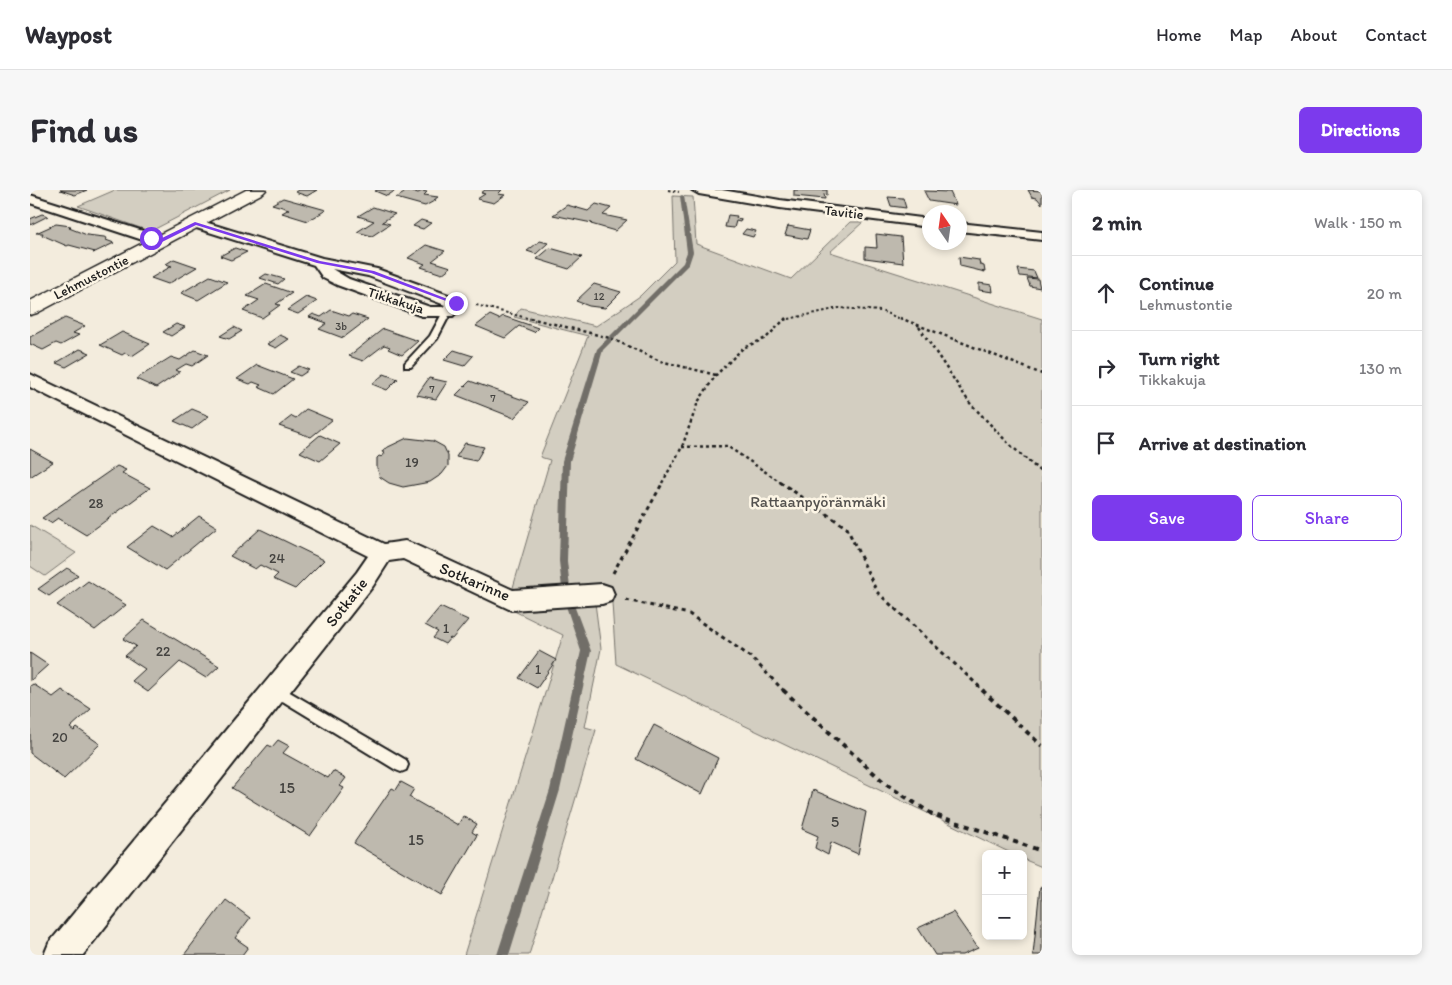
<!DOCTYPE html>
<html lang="en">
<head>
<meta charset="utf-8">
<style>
	body { margin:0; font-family:Itim,sans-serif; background:#f7f7f7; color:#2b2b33 }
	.controls { position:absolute; right:15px; bottom:15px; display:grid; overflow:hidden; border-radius:8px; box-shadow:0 2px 8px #0003 }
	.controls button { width:45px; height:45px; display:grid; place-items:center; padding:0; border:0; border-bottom:1px solid #e1e1e2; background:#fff; color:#2b2b33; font:25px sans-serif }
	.compass { position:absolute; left:892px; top:15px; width:45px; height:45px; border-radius:50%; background:#fff; box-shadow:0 2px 8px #0003; rotate:347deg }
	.stop { position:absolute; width:15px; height:15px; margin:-11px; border:4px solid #7c3aed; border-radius:50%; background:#fff }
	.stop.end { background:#7c3aed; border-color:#fff; box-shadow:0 1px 5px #0008 }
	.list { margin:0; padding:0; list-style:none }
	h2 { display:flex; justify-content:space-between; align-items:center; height:65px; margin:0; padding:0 20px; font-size:21px }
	h2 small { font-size:16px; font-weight:400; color:#7c7c81 }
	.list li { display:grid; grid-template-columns:32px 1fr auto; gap:15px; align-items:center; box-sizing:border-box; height:75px; padding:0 20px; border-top:1px solid #e1e1e2 }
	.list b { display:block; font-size:19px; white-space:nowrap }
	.list p { margin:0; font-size:16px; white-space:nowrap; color:#7c7c81 }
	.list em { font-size:16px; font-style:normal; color:#7c7c81 }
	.actions { display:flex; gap:10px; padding:15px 20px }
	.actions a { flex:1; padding:11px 0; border:1px solid #7c3aed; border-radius:8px; text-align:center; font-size:18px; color:#7c3aed }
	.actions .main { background:#7c3aed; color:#fff }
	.icon { flex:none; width:28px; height:28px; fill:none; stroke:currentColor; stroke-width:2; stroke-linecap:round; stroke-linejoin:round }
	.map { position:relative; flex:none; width:1012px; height:765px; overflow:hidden; border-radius:8px }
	header { display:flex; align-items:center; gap:30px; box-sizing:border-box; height:70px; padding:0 25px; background:#fff; border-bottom:1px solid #e1e1e2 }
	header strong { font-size:24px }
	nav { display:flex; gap:28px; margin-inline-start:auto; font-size:18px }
	.intro { display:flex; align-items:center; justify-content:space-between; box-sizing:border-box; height:120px; padding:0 30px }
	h1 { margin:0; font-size:35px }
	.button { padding:12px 22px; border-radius:8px; background:#7c3aed; color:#fff; font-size:18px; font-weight:700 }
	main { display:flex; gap:30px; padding:0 30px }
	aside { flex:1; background:#fff; border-radius:8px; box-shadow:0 2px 8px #0003 }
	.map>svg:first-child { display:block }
	.green { fill:#d3cec1; stroke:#78756e }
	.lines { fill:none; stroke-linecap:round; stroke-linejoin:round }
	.stream { fill:#716e68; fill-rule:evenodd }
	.building { fill:#beb9ae; stroke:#1c1c1c }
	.lane-casing { stroke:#1c1c1c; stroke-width:4 }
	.street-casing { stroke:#1c1c1c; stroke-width:4 }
	.secondary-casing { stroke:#1c1c1c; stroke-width:3 }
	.path-far3 { stroke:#1c1c1c; stroke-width:2; stroke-dasharray:2.5 2.5; stroke-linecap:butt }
	.path-far2 { stroke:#1c1c1c; stroke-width:2.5; stroke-dasharray:3 3; stroke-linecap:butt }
	.path-far1 { stroke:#1c1c1c; stroke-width:3; stroke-dasharray:4 4; stroke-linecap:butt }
	.path { stroke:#1c1c1c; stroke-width:4; stroke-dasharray:5 5; stroke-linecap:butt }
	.lane { fill:#fcf5e5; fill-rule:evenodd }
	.street { fill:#fcf5e5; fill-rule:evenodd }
	.secondary { fill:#fcf5e5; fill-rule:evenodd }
	.route { fill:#7c3aed }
	.labels { text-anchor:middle; stroke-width:5; stroke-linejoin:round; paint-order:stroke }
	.far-number-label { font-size:11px; fill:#444340 }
	.far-street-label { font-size:14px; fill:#1c1c1c; stroke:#fcf5e5 }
	.number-label { font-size:14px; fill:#444340 }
	.park-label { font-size:16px; fill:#53514e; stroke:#fcf5e5 }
	.street-label { font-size:16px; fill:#1c1c1c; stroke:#fcf5e5 }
	.near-number-label { font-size:16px; fill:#444340 }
</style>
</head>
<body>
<header>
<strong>Waypost</strong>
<nav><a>Home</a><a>Map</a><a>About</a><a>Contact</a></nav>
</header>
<div class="intro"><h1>Find us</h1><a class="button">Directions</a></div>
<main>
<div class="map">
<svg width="1012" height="765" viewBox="0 0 1012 765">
	<rect width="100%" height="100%" fill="#f3ecdd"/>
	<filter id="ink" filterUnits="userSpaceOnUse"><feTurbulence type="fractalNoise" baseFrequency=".02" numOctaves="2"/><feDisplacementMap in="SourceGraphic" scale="10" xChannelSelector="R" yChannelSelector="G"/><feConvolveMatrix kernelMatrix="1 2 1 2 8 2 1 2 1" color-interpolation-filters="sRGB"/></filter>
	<g filter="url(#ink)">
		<g class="green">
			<polygon points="85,0 200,0 125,39 116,40 48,16"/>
			<polygon points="643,6 663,7 666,54 761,89 820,32 833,32 800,62 1012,129 1012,677 993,669 993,664 983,664 586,474 581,398 482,401 520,270 510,267 558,146 484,127 491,118 566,136 610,106 645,71"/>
			<polygon points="0,335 46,363 15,386 0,376"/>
			<polygon points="565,413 571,459 555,537 566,540 499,765 434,765 533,445 480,419"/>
		</g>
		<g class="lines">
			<polygon class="stream" points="652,5 654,6 663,62 659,74 573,160 540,271 537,371 541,407 561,461 530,600 479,765 467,765 520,600 551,461 533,407 529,371 532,271 567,159 653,73 657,62 650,6"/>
		</g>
		<g class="building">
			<polygon points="30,0 57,0 45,5"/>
			<polygon points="268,0 287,0 277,6 265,2"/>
			<polygon points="347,0 366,0 357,6 345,1"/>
			<polygon points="379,0 388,3 392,1 397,2 394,5 408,7 404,10 406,10 395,16 366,8"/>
			<polygon points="455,0 472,0 468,4 475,5 464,13 447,9 455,4 451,3"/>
			<polygon points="764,0 797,0 797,5 794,4 795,9 764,6"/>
			<polygon points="998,0 1012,1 1012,14 1007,8 1002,7"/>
			<polygon points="894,1 920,2 926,15 899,11"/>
			<polygon points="858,7 873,8 876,18 861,16"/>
			<polygon points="253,8 296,20 278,31 252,23 259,19 242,14"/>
			<polygon points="566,14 581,18 573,25 597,30 585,41 561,34 562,33 523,25 537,15 558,21"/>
			<polygon points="343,17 365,24 352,32 360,34 342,46 327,42 344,31 328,26"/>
			<polygon points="12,24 18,26 0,35 0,29"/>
			<polygon points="698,25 707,26 706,28 711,29 710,32 706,31 704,38 695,37"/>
			<polygon points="391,30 401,33 393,39 383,36"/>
			<polygon points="26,34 41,36 39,38 57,45 74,47 77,48 76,50 84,53 63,63 65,62 39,55 37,56 12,45 13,43 6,43"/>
			<polygon points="758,36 780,40 777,49 755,45"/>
			<polygon points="716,39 726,41 723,47 712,44"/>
			<polygon points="846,44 871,47 873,73 835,68 835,57 847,58"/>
			<polygon points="510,51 518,53 506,64 497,61"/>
			<polygon points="396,55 415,61 402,71 421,77 412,84 391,77 395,74 378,68"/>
			<polygon points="205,58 217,62 201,70 190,66"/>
			<polygon points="520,58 552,67 539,79 507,69"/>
			<polygon points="929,67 949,70 950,75 954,76 955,82 930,76"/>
			<polygon points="144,69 167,77 138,94 121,88 142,76 136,74"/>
			<polygon points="988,79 1004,81 1007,88 990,86"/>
			<polygon points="236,84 254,89 248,94 230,88"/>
			<polygon points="180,86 197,92 168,110 151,103"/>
			<polygon points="997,88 1008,89 1010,98 1000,96"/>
			<polygon points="949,93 962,95 963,102 949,100"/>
			<polygon points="236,94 262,103 246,114 250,115 232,128 213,121 229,110 217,106"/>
			<polygon points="564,94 591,102 575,118 559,116 546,111"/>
			<polygon points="276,107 287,111 268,124 257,120"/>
			<polygon points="301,120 319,126 322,124 338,129 313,148 289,139 297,133 279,127 283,124 291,127"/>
			<polygon points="460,125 469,129 473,126 508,138 504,142 489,136 475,148 446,136"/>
			<polygon points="35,128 55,136 43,143 49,145 31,155 26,153 13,160 0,154 0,147"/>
			<polygon points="146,134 155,137 141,146 133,142"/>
			<polygon points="204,137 212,141 199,149 190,146"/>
			<polygon points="353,139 388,151 372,165 358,159 360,157 354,155 333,171 319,166"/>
			<polygon points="92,142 120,154 102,166 95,163 92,165 70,155"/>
			<polygon points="250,145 259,149 246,158 237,154"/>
			<polygon points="50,159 60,163 36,177 26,173"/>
			<polygon points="165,160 178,165 162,176 156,174 146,180 150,182 126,198 106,189 141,167 150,170"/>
			<polygon points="424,160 443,166 434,176 414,170"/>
			<polygon points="227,175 263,189 244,204 228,197 231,195 223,192 220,194 207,189"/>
			<polygon points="269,176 279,180 270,186 260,182"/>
			<polygon points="354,184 368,189 357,200 342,194"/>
			<polygon points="399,188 417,192 406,209 387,205"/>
			<polygon points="440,191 499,212 484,228 426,205"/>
			<polygon points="162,219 179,226 162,239 144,231"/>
			<polygon points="276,219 302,230 281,247 249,236 262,226 266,228"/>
			<polygon points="290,245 310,254 290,271 270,262"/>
			<polygon points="377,248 403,251 414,257 418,266 418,276 412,284 400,292 373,297 359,293 350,287 347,278 347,268 349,266 352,267 355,263 352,262 354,259"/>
			<polygon points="435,253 454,257 446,271 426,267"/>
			<polygon points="0,259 23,272 0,287"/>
			<polygon points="87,276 96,280 92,283 120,298 56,345 28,328 21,333 12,328"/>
			<polygon points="169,326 187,337 135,380 97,357 124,336 143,347"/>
			<polygon points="230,339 294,370 265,399 243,389 248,384 230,375 225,379 200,366"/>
			<polygon points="37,378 48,385 19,406 8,399"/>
			<polygon points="58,391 96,415 65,440 27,415"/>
			<polygon points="410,417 438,430 422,449 420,448 415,454 403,448 408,442 395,435"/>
			<polygon points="114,430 189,476 176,488 150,472 118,502 102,491 115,479 95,466 106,456 93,449"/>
			<polygon points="509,461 526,470 507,498 489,488"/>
			<polygon points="0,463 18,475 0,491"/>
			<polygon points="3,494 23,507 32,500 61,519 40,538 44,541 47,538 70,554 34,589 0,563 0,496"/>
			<polygon points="624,535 688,568 672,604 606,569"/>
			<polygon points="248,550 259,556 253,563 298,588 303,581 316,588 310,596 314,598 280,646 202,598 238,555 242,557"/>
			<polygon points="371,592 384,599 379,607 428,635 433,626 447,634 442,642 447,645 412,705 324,653 362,598 366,600"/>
			<polygon points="783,600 836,622 828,664 801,652 798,665 785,658 788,646 772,639"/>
			<polygon points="1010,697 1012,698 1012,765 1003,765"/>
			<polygon points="196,710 220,728 205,748 218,757 212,765 154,765"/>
			<polygon points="923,722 948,758 932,765 905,765 888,738"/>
		</g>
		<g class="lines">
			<g class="lane-casing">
				<g id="lane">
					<polygon points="414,120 421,122 407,149 381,177 375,177 375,173 400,146"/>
					<polygon points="246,494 376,570 378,575 376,580 371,582 366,580 241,504 240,500 241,496"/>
				</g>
			</g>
			<g class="street-casing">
				<g id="street">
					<polygon points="662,0 692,0 750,10 899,29 899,37 750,18 669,4"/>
					<polygon points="0,5 135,48 137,51 135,54 125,54 0,13"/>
					<path d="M165,29L292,68L347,79L432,110L434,113L423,126H392L307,95L293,88L284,75L160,36L158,33L160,30ZM302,79L338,86L415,115L413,117H400L319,89Z"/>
					<polygon points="929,33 1012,42 1012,50 929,41"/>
					<polygon points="0,184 354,354 375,351 383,354 483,400 572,394 581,397 584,404 581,411 572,414 481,420 373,369 359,371 343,396 53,765 14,765 19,753 327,382 338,366 0,197"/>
				</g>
			</g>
			<g class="secondary-casing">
				<polygon id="secondary" points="216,0 236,0 233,3 7,123 0,125 0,111"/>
			</g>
			<g class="path-far3">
				<polyline points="638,0 649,2"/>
				<polyline points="446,115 505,130"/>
				<polyline points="754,130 809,118 851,121 873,130"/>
			</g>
			<g class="path-far2">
				<polyline points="500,128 580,148 630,171 686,185"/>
				<polyline points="870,128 1012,184"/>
				<polyline points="889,137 939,212 978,253 1012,283"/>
				<polyline points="652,257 697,256 752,293"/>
				<polyline points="632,293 652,257 668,212 686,185 713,158 736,148 756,128"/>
			</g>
			<g class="path-far1">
				<polyline points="750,292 817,338 847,402 954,501"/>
				<polyline points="583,383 633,292"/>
				<polyline points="596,410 659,424 721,467 754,501"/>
			</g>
			<g class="path">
				<polyline points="753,500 857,595 902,624 1012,661"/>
				<polyline points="952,500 1012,556"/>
			</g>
			<use href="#lane" class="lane"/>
			<use href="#street" class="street"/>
			<use href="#secondary" class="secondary"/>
		</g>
	</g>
	<polygon class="route" points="165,32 290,71 344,81 428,113 424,114 341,83 287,73 166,35 132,52 119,48 121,46 130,49"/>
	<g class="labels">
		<g class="far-number-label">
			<text x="569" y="110">12</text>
			<text x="311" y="140">3b</text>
			<text x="402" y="203">7</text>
			<text x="463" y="212">7</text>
		</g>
		<g class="far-street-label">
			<text transform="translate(814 22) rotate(7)" y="5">Tavitie</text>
			<text transform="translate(61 87) rotate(-27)" y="5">Lehmustontie</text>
			<text transform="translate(366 110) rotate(18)" y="5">Tikkakuja</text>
		</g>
		<g class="number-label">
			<text x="382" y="277">19</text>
			<text x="66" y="318">28</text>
			<text x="247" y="373">24</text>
			<text x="416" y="443">1</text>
			<text x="133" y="466">22</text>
			<text x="508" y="484">1</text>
			<text x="30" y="552">20</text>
		</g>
		<g class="park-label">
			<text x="788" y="317">Rattaanpyöränmäki</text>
		</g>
		<g class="street-label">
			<text transform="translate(445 391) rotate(23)" y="6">Sotkarinne</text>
			<text transform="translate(316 412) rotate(-52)" y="6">Sotkatie</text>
		</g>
		<g class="near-number-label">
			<text x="257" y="603">15</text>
			<text x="805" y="637">5</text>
			<text x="386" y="655">15</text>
		</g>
	</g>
</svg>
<div class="controls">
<button>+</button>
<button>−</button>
</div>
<svg class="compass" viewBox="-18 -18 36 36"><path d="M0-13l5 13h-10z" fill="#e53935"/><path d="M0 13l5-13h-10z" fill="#7c7c81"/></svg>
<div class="stop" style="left:121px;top:48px"></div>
<div class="stop end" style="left:426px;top:113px"></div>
</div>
<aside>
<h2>2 min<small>Walk · 150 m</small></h2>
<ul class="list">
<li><svg class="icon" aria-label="ahead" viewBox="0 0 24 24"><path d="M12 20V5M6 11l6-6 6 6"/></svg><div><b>Continue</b><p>Lehmustontie</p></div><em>20 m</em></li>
<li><svg class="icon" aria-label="right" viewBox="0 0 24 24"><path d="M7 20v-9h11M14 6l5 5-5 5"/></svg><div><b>Turn right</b><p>Tikkakuja</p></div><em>130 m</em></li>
<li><svg class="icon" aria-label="arrive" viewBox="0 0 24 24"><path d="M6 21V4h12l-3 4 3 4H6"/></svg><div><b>Arrive at destination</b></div></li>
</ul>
<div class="actions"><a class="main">Save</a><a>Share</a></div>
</aside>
</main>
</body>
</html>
